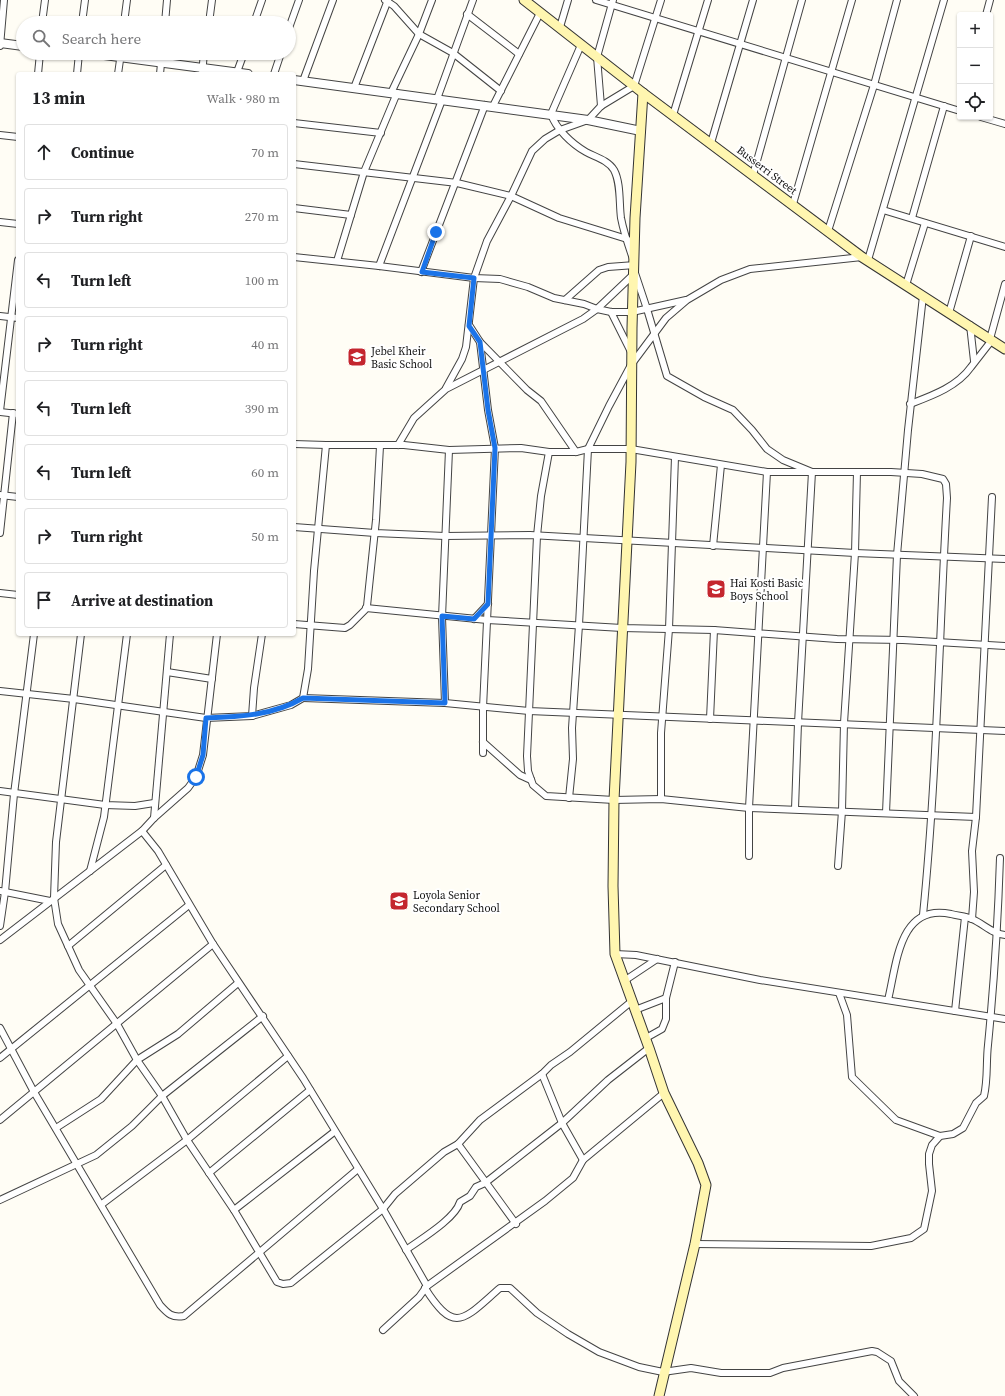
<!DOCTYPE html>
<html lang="en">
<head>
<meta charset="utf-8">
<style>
	body { margin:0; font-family:"Source Serif 4",serif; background:#f6f6f6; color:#202124 }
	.controls { position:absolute; right:12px; top:12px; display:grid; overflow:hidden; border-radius:4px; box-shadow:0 1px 3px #0004 }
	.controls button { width:36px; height:36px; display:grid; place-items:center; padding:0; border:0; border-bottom:1px solid #e0e0e0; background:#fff; color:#202124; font:20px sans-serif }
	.stop { position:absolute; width:12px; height:12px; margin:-9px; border:3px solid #1a73e8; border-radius:50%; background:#fff }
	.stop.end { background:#1a73e8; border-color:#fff; box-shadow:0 1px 4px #0008 }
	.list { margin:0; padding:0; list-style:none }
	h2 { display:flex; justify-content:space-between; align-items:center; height:52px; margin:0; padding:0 16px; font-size:17px }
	h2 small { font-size:13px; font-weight:400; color:#757577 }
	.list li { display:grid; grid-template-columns:26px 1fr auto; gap:12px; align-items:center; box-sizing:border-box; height:56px; margin:0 8px 8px; padding:0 8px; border:1px solid #e0e0e0; border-radius:4px }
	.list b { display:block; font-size:15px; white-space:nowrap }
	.list em { font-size:13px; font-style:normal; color:#757577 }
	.icon { flex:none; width:22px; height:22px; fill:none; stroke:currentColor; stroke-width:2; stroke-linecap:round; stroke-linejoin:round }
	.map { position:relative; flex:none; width:1005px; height:1396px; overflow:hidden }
	.search { position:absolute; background:#fff; box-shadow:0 1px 3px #0004; left:16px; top:16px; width:280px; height:44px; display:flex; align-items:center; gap:10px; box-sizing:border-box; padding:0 14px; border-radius:22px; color:#757577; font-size:15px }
	.panel { position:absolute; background:#fff; box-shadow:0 1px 3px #0004; left:16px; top:72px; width:280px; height:564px; border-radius:4px }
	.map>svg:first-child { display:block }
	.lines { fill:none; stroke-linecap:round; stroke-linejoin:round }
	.minor-casing { stroke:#444; stroke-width:8 }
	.tertiary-casing { stroke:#444; stroke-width:10 }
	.secondary-casing { stroke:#333; stroke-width:11 }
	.minor { stroke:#fff; stroke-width:6 }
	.tertiary { stroke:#fff; stroke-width:8 }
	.secondary { stroke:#fff6b0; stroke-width:9 }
	.route { stroke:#1a73e8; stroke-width:5 }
	.labels { text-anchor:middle; stroke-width:4; stroke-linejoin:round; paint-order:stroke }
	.street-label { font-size:11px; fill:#111; stroke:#fff }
	.poi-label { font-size:11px; fill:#111; stroke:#fff; text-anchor:start }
</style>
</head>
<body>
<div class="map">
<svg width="1005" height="1396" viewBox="0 0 1005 1396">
	<rect width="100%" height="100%" fill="#fffdf5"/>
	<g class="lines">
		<g class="minor-casing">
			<g id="minor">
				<polyline points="385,0 394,6 419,34 453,53 501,91"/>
				<polyline points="596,0 960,111"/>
				<polyline points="467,14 519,54"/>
				<polyline points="986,15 990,0"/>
				<polyline points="42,23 45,0"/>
				<polyline points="82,23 85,0"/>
				<polyline points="124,23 127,0"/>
				<polyline points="165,23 167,0"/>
				<polyline points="209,23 212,0"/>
				<polyline points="254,23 262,0"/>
				<polyline points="560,27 568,0"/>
				<polyline points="289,28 299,0"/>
				<polyline points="0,46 4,0"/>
				<polyline points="237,72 244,53"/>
				<polyline points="38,74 40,53"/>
				<polyline points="77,74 79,53"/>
				<polyline points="118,74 121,53"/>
				<polyline points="160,74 162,53"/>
				<polyline points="202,74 204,53"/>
				<polyline points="274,74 281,53"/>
				<polyline points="303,81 333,0"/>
				<polyline points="354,88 388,0"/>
				<polyline points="391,93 419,34 432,0"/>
				<polyline points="437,99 473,0"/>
				<polyline points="493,106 540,13"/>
				<polyline points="601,106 597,57 613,0"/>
				<polyline points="673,115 708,0"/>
				<polyline points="981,117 1005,124"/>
				<polyline points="294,123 381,133"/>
				<polyline points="0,135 18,137"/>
				<polyline points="711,143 753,0"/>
				<polyline points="294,164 457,183 511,196 559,218 627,239"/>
				<polyline points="753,175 802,0"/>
				<polyline points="793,204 852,0"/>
				<polyline points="294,208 351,215"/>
				<polyline points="883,210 1005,247"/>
				<polyline points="912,218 944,106"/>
				<polyline points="0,222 18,224"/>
				<polyline points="828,231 874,85 897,0"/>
				<polyline points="294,257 379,266 474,278 500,279 528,287 554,298 584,304 597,309 611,312 632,312 686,300"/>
				<polyline points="868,260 944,0"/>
				<polyline points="337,261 364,172 397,93"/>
				<polyline points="379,266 442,100"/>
				<polyline points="421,272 485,105"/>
				<polyline points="906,285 925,223"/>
				<path d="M565,300L599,270L608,267L635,265C630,250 624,234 621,218C619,203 621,183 614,170C608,160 595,157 586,152C572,144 556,129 551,114L581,45"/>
				<polyline points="611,312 631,352"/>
				<polyline points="949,313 971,236"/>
				<polyline points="0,316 18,318"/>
				<polyline points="469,325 480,342 527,390 541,401 576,452"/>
				<polyline points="970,325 974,361"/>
				<polyline points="990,339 1005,284"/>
				<polyline points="480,342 488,410 495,448 483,708 483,753"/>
				<polyline points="446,388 462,359 466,347 474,278 487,241 511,196 532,151 545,139 560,130 588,120 601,106 634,86 661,0"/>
				<path d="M910,404C931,396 957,387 971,367C978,358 985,349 992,340"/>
				<polyline points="0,411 18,260"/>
				<polyline points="0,412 18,414"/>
				<path d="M294,444L326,445H404L449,450L521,448L549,452H576L588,449H631L767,472H891L922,474L943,479L946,484L947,498C939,637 937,776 923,915"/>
				<polyline points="398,445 414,418 446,389 583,319 597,309 635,273 647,309 667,376 704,397 733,410 752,430 767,449 783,460 812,472 798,723 795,809"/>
				<polyline points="549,452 541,496 537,536 527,756 528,771 533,785 546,796 614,800 661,799 749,808 976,817"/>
				<polyline points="0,495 18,497"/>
				<polyline points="294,527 375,533 445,536 530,535 855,553 1005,559"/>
				<polyline points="0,533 13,413"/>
				<polyline points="713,546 721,465"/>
				<polyline points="0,593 18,595"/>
				<polyline points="366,608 487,620 622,628 714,630 837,639 903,640 1005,646"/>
				<polyline points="474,619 488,604"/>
				<polyline points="294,624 345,628 350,625 365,610 367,606 376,520 380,446"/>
				<polyline points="81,634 56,842 54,898 58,924 79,970 117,1024 137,1060 162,1096 187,1140 234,1210 277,1282 283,1284 291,1283 383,1209 395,1194 444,1152 458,1144 480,1120 542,1074 551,1065 570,1052 632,1001"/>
				<polyline points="167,672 212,679"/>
				<polyline points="0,691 74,699 206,718 252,716 254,688 262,634"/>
				<polyline points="303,698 445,703 529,711 1005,731"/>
				<polyline points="445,703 442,617 449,450"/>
				<polyline points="252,716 291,705 303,698 308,669 314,571 326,445"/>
				<polyline points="710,719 714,630"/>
				<polyline points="483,742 520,775 531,780"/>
				<polyline points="0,791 105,805 135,806 154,803"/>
				<polyline points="569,798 573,759 572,728 579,625 588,449 609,406 631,365 666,318 687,300 721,280 750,269 862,257"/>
				<polyline points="661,799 661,733 669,629 675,457"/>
				<polyline points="886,813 897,555 908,430 923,296"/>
				<polyline points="154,818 170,634"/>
				<polyline points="142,831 154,818 188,788 196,777 203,755 217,634"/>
				<polyline points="749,856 749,808 767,472"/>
				<polyline points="838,866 842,811 844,723 855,553 857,472"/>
				<polyline points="90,871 104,817 127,634"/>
				<polyline points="0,891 50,901"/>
				<polyline points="972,919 974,892 972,851 976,817 992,497"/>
				<polyline points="0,926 5,892 14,794 34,634"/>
				<polyline points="0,940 142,831 158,851 213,944 303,1078 383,1209 427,1286"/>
				<polyline points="68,946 166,865"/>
				<polyline points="615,954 636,955 760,980 1005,1019"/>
				<polyline points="624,981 657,959"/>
				<polyline points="839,993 847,1015 852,1077 896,1120 940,1136"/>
				<path d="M888,1000C897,963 899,903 951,914C958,916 966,916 972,919C984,924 992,934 1005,935"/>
				<polyline points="635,1010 666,998"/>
				<polyline points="955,1011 965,917"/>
				<path d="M0,1028L34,1092L160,1305C168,1314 172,1318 184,1316L358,1169"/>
				<polyline points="646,1038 662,1029 666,1019 666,998 675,962"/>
				<polyline points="0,1058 189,905"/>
				<polyline points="542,1074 562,1123 583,1160"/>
				<polyline points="0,1120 213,944"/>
				<polyline points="56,1128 101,1099 137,1060 178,1034 238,983"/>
				<polyline points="458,1144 516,1224"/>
				<polyline points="209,1173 310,1090"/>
				<polyline points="0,1200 96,1155 132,1126 162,1096 263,1016"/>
				<polyline points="102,1204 187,1140 288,1056"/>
				<polyline points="234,1210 334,1132"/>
				<path d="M695,1244L871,1246L911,1238L924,1229L932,1191L929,1164V1154L932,1145L940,1136L953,1134L963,1128L976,1103L984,1096C988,1079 986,1062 988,1045C994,983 998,921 1000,858"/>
				<path d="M406,1250C421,1239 455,1219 460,1202L470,1196L476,1187L485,1183L562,1123L608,1080L649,1048"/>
				<path d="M425,1288C455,1336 464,1319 500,1288H510L537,1313L568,1334L599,1352L639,1367L663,1372L691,1368L721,1373H770L783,1368L872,1351L877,1352L891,1361L899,1381L914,1396"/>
				<polyline points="383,1330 419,1297 427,1286 545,1201 573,1178 583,1160 664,1093"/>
			</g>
		</g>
		<g class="tertiary-casing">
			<g id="tertiary">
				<polyline points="0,43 23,46"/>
				<polyline points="89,53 248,74"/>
				<polyline points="294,80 588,120 641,131"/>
			</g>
		</g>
		<g class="secondary-casing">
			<g id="secondary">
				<polyline points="524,0 643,93 862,257 1005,349"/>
				<polyline points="643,93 635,218 632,328 631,462 614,800 613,886 615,954 649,1048 664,1093 698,1163 706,1185 695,1244 659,1396"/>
			</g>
		</g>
		<use href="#minor" class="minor"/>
		<use href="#tertiary" class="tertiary"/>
		<use href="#secondary" class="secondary"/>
	</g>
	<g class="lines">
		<path class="route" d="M196,777L203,755L206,718C240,717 274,715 303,698L445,703L442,616L474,619L488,604L495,448L488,410L480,342L469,326L474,278L422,272L436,232"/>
	</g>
	<defs>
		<g id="school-square" transform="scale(1)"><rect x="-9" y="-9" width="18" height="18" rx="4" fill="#c4262e" stroke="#fff"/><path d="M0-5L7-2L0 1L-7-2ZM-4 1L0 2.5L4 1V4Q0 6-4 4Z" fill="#fff"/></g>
	</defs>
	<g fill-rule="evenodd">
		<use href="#school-square" x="357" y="357"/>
		<use href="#school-square" x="716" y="589"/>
		<use href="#school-square" x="399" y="901"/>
	</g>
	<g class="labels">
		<g class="street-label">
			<text transform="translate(767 170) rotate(37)" y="4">Busserri Street</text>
		</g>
		<g class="poi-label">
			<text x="371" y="355">Jebel Kheir<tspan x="371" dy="13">Basic School</tspan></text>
			<text x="730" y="587">Hai Kosti Basic<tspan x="730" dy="13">Boys School</tspan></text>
			<text x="413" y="899">Loyola Senior<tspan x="413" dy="13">Secondary School</tspan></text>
		</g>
	</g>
</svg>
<div class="controls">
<button>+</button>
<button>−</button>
<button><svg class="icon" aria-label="locate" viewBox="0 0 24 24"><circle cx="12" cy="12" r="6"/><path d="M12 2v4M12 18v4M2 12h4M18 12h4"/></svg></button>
</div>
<div class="stop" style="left:196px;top:777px"></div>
<div class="stop end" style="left:436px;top:232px"></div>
<div class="search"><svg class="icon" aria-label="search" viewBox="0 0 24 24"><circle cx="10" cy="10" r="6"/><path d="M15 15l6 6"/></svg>Search here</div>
<section class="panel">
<h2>13 min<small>Walk · 980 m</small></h2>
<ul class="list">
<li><svg class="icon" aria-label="ahead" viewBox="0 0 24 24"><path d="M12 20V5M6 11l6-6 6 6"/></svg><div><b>Continue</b></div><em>70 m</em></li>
<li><svg class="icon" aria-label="right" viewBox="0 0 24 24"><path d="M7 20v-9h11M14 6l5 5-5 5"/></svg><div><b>Turn right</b></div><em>270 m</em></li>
<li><svg class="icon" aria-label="left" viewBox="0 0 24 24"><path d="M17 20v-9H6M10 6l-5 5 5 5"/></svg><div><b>Turn left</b></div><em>100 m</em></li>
<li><svg class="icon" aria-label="right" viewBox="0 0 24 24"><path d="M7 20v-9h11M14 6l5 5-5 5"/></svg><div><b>Turn right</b></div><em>40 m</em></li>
<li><svg class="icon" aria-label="left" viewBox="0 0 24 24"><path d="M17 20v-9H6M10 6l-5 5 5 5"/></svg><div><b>Turn left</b></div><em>390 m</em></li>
<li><svg class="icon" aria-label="left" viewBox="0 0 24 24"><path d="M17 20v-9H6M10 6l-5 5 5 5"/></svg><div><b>Turn left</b></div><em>60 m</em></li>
<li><svg class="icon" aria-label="right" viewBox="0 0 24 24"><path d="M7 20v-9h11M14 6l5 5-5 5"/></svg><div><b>Turn right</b></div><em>50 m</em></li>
<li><svg class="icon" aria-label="arrive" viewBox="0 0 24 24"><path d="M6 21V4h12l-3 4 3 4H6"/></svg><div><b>Arrive at destination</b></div></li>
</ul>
</section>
</div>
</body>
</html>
